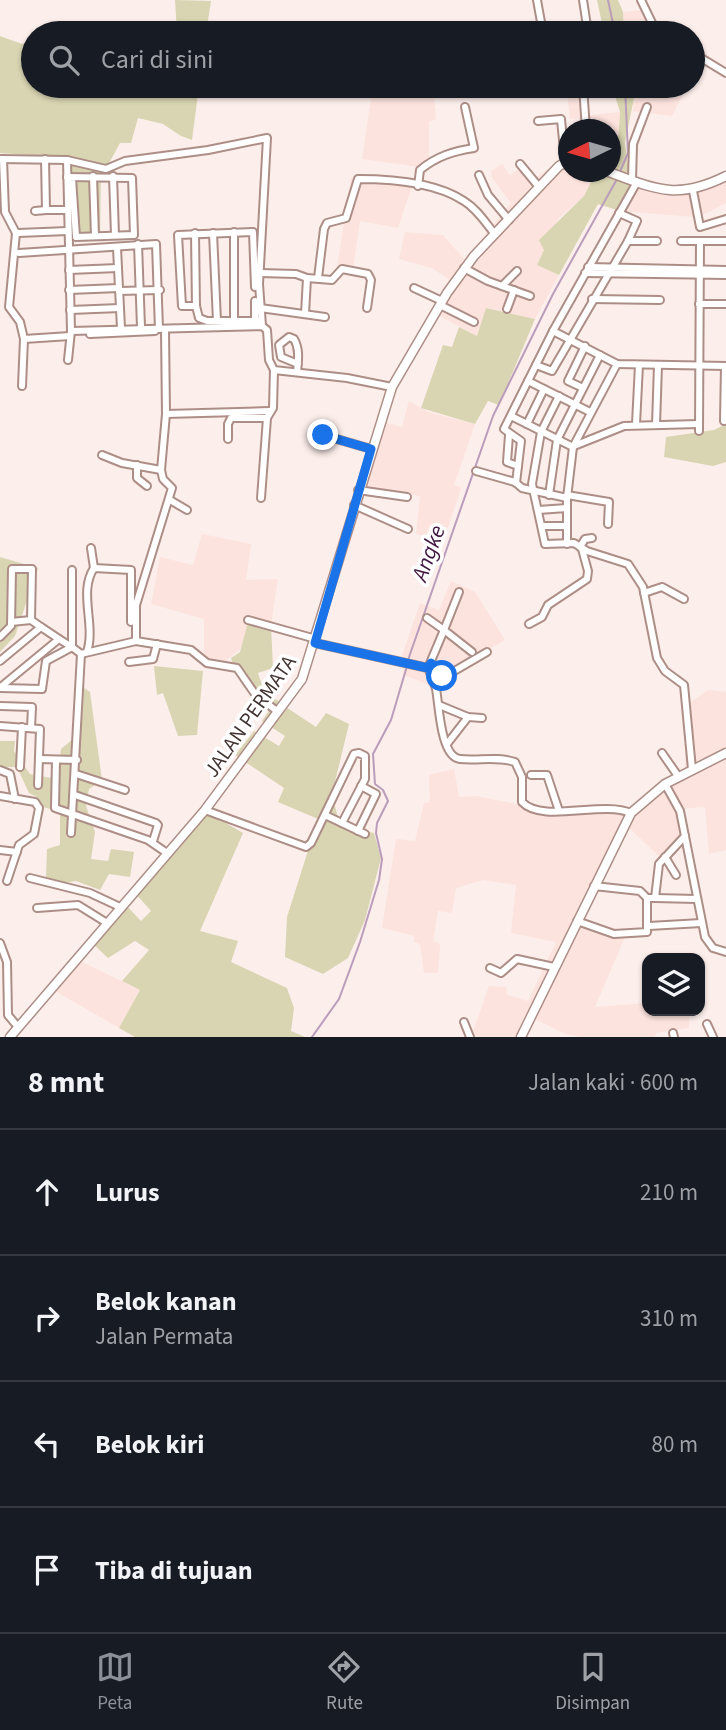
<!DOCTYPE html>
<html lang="id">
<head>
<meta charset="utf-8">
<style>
	body { margin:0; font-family:"Source Sans 3",sans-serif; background:#242831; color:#f1f3f6 }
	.controls { position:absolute; right:21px; bottom:21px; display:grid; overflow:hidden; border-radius:14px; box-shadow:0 2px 5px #0004 }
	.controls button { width:63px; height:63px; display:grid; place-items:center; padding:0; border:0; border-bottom:2px solid #363941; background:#171b24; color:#f1f3f6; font:35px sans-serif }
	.compass { position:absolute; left:558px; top:119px; width:63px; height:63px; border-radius:50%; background:#171b24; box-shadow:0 2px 5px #0004; rotate:265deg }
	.stop { position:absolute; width:21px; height:21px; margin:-16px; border:5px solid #1a73e8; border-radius:50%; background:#fff }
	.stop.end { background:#1a73e8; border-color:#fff; box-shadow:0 2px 7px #0008 }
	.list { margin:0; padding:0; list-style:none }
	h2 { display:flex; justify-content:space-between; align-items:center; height:91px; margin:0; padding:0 28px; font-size:30px }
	h2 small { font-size:23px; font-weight:400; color:#9ea1a6 }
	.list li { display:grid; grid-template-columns:46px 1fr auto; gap:21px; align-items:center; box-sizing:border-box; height:126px; padding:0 28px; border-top:2px solid #363941 }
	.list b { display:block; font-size:26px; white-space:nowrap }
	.list p { margin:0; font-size:23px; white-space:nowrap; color:#9ea1a6 }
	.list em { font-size:23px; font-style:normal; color:#9ea1a6 }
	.icon { flex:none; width:38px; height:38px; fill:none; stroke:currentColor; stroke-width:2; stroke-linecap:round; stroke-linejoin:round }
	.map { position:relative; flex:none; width:726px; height:1037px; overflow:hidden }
	.search { position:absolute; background:#171b24; box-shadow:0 2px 5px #0004; left:21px; right:21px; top:21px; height:77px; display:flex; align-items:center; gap:18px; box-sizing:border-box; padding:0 24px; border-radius:38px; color:#9ea1a6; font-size:26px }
	.sheet { height:595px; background:#171b24 }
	nav { display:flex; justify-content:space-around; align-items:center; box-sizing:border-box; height:98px; border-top:2px solid #363941; background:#171b24; font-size:19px; color:#9ea1a6 }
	nav a { display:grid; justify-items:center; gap:4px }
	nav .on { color:#8c9099 }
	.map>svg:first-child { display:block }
	.built { fill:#fde3dd }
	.green { fill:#d9d5b2 }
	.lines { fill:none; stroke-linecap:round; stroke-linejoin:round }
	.stream { stroke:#ba9cbb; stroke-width:2 }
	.minor-casing { stroke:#ad8e87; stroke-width:10 }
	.major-casing { stroke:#ad8e87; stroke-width:11 }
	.minor { stroke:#fff; stroke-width:6 }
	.major { stroke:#fff; stroke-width:8 }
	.route { stroke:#1a73e8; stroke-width:9 }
	.labels { text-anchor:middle; stroke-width:7; stroke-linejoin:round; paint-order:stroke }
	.street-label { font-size:21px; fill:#413431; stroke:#fff }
	.water-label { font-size:23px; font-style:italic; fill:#3f1841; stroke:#fff }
</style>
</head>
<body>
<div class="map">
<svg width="726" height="1037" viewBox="0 0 726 1037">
	<rect width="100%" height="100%" fill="#fceeeb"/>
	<g class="built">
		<polygon points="645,10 656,27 664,33 624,33 623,12"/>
		<polygon points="373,86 433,86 436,119 429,122 429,162 420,167 362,159"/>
		<polygon points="634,86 659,86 682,96 672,116 633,111"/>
		<polygon points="583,90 586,116 620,112 616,169 611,168 610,130 584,129 585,118 570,119 567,92"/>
		<polygon points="566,156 568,157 568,172 596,172 584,196 558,219 537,265 559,275 535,319 487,308 477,336 434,313 454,283 432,268 399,259 405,232 443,235 465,260 511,203 492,178 491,171 502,164 510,175 521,167 532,181"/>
		<polygon points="726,173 726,203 707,213 694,217 620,211 640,178 674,189 694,186"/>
		<polygon points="351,178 412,186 398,228 360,221 353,269 337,267"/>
		<polygon points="409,401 428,412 475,424 454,485 461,488 447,531 430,525 425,536 416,534 420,496 362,487 381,421 402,427"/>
		<polygon points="202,534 251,544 246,580 278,579 271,625 224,662 204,661 204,619 151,604 160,557 193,565"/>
		<polygon points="451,581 475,592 505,640 473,658 446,678 445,686 434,692 427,684 404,675 402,656 420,603 439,610"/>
		<polygon points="708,690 726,692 726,850 709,854 705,807 680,809 680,834 661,858 624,823 577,919 625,937 595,1007 647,1003 647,1011 689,1011 689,1028 656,1033 655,1037 581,1037 565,1034 525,1014 515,1037 471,1037 489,986 506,987 507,995 528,1001 556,942 511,933 516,885 483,880 456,888 452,913 438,911 433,941 440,944 438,973 424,973 420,944 414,942 414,936 382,928 396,839 415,841 424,803 430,802 429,775 454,769 459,797 476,796 546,810 632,810 685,775 685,706"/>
		<polygon points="76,959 140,990 119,1028 50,988"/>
	</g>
	<g class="green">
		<polygon points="175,0 211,1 206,33 177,33"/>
		<polygon points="597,0 618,0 623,12 624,33 604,33"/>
		<polygon points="60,25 82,26 85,33 47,33"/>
		<polygon points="0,36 22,44 33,40 33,86 199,86 192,140 181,136 163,124 138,118 131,143 120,143 108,165 101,168 100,237 68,236 67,158 0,153"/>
		<polygon points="612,86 636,88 625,143 629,172 640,178 620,211 598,204 559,275 537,265 544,250 539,240 584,196 596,172 616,169 620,112"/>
		<polygon points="486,308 535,319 499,405 488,401 475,424 421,408 443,345 452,347 459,327 477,336"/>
		<polygon points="726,424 726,462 713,466 664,457 666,437 714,430"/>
		<polygon points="0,557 38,568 15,636 0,652"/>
		<path d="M248,622L271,625L273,668L258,673C263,697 298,714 316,727L326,713L349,724L332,794L340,826L374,833L381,858L365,920L348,958L323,974L285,957L287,917L318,819L278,802L284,788L235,755L254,731L279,746L285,736L262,721L269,711C248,695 238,683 231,658L240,652Z"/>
		<polygon points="154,666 203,671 197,735 178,736 163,693 157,695"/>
		<polygon points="84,688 90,692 102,780 89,789 86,806 95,832 91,859 108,861 111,849 134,852 130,877 109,874 100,890 76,881 59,884 46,877 47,849 60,845 60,812 40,806 37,797 29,793 17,767 0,767 0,741 15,741 14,751 30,774 57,779 61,749 79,734 77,692"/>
		<polygon points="205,811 243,833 200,931 238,941 231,962 287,988 294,1008 291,1031 305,1037 135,1037 119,1028 140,990 122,981 149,950 135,941 108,958 90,941 125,904 141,921 151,911 135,893"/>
	</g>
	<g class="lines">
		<g class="stream">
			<polyline points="608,0 615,33"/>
			<polyline points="619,174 628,153 625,86"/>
			<polyline points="408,660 493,416 553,294 617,179"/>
			<polyline points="312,1037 339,999 360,942 379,880 382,859 376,833 377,823 388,801 383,790 375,784 373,754 391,720 407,666"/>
		</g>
		<g class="minor-casing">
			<g id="minor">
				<polyline points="537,0 543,33"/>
				<polyline points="641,0 654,27 662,33"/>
				<polyline points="583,33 587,26 583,0"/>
				<polyline points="693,53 726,73"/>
				<polyline points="583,86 586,130"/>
				<polyline points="538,121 561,119 565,162"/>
				<polyline points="0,159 67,160 106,169 125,161 208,150 267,138 259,284 262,326"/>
				<polyline points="3,159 5,212 16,233 9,307 20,322 24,339 22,386"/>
				<polyline points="45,159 46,210 68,210"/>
				<polyline points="67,160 71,331 68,360"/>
				<polyline points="520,164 539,187"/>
				<polyline points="479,175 488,195 509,220"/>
				<polyline points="93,176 95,236"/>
				<polyline points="113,176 115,235"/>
				<polyline points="67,177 132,178 134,235 76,237 72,178"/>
				<polyline points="632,180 633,144 647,107"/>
				<path d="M418,186L420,170C437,156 454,151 474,148L465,107"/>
				<polyline points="693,191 700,227 726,219"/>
				<polyline points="35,211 46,210"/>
				<polyline points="234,232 234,322"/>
				<polyline points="18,233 68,231"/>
				<polyline points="195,233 196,307"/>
				<polyline points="213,233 217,321"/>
				<polyline points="628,241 657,241"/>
				<polyline points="681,241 700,241"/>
				<polyline points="138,244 141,327"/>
				<polyline points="117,248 121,328"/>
				<polyline points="19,253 156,244 159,329"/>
				<polyline points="588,267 726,270"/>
				<polyline points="464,268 488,281 530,296"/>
				<polyline points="69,270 118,268"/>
				<polyline points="260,273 296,274 307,278 305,314"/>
				<polyline points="585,273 726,275"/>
				<polyline points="307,278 332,280 342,269 368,274 371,280 367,308"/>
				<path d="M318,278L324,229L327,223L346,218L358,179C391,179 437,183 464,201C477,209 485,222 494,233"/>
				<polyline points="502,286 517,271"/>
				<polyline points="255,287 253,232 178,235 182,306 196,306 199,318 207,321 261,321"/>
				<polyline points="414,288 442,301"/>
				<polyline points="69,290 119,288"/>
				<polyline points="119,291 160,290"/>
				<polyline points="592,299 660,300"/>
				<polyline points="699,304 726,304"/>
				<polyline points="440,305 474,322"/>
				<polyline points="260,308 325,317"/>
				<polyline points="507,309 514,290"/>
				<polyline points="70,310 120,308"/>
				<polyline points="255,320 255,301"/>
				<polyline points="71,331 262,326 267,330 269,360 274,370 347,378 392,387"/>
				<polyline points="553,331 617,364 726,366"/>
				<polyline points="90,334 155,331"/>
				<polyline points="24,339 70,336"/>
				<polyline points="536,365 552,371 628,241 637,221 619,213"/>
				<path d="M297,372C298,361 300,349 294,339L289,337L279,345L281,357L298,364"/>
				<polyline points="528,381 590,412"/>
				<polyline points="583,388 568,381 585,346"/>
				<polyline points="559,396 541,432 532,484 545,544 574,543 587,551 628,564 643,587 657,658 665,671 684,685 692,769"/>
				<polyline points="166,414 270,411"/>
				<polyline points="511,416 573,447"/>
				<polyline points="724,421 725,366"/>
				<polyline points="527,424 544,389"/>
				<polyline points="636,424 639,365"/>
				<polyline points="656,425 658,365"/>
				<polyline points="699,431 700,241 726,241"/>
				<polyline points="323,435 371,449"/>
				<polyline points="509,435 507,462 518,466"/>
				<polyline points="228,439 228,424 231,418 267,418"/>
				<polyline points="574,446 624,426 699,424"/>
				<polyline points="102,455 122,463 161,470"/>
				<polyline points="137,465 137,478 147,486"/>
				<polyline points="476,471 515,482 522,488 567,498"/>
				<polyline points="516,483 521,441 504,429 553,331 637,182"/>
				<polyline points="358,490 407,497"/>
				<polyline points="549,495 557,440 600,355"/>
				<polyline points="567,495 609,502 608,524"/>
				<polyline points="261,498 267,418 273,408 274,370"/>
				<polyline points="170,500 187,510"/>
				<polyline points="354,505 408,529"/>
				<polyline points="538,510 567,508"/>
				<polyline points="542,526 567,526"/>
				<polyline points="567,544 567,498 573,447 617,364"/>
				<polyline points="580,547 585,539 592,538"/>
				<polyline points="91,548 94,568"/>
				<polyline points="644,593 662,587 684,599"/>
				<polyline points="427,618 444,630 459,592"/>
				<polyline points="248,620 316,639"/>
				<polyline points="11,622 31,620"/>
				<polyline points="529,624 542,617 548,605 587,579 588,571 582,549"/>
				<polyline points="0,637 11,626 12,569 32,569 31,620 41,627"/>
				<polyline points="136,641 136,605 172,488 163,479 161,470 166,414 165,330"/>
				<path d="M315,643L428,668C431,675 434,681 436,689C439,703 440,757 460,759C479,761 496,756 515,762L522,777V802C543,824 602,800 631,813"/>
				<path d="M87,652C96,625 78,592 94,568L131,570V622"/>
				<polyline points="81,654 136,641 191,650 207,663 237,668 255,694 278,712"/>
				<polyline points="0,661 41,627 59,639"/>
				<polyline points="129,662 153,659 157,644"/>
				<polyline points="431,663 444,677 487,652"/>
				<polyline points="428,668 444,630 472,652"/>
				<polyline points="2,686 59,639 72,647 72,570"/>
				<polyline points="0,688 42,689 46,661 72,647 81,654 71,833"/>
				<polyline points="439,705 468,717 482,718"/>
				<polyline points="0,706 32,707 31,728"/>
				<polyline points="0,726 40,729 38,785"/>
				<polyline points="447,744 468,717"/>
				<polyline points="662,753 678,776"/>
				<polyline points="39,759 77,760"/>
				<polyline points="56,760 55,808 148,840 167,853"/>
				<polyline points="20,767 22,727"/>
				<polyline points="0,770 10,774 15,799"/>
				<polyline points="76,774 125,790"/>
				<polyline points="531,775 547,775 559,811"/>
				<polyline points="665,784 680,811 705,937 713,948 726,952"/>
				<polyline points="75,795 156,823 158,825 153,841"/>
				<polyline points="0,796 35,802 39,808 34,834 19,845 7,881"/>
				<polyline points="205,810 306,847 311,843 354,754 359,753 365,756 365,779 342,823"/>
				<polyline points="325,815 365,834"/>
				<polyline points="358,831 376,794 361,786"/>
				<polyline points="0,850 17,852"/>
				<polyline points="665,857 676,875"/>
				<polyline points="30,878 90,893 120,907"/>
				<polyline points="594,886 640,891 647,898"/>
				<polyline points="655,898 696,899"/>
				<polyline points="37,908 78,905 107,923"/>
				<polyline points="577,921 614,934 647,932 647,898 655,898 659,864 685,836"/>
				<polyline points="649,926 701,923"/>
				<polyline points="0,943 7,962 8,1015 18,1027"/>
				<polyline points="490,968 501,973 517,959 554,967"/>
				<polyline points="464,1022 470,1037"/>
				<polyline points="707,1024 713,1037"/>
				<polyline points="673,1033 674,1037"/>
			</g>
		</g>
		<g class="major-casing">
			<g id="major">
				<path d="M609,172C657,190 678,200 726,176"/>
				<polyline points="10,1037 205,810 302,679 392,387 447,293 474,256 559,166 568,161"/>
				<polyline points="521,1037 631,813 665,784 726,753"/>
			</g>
		</g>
		<use href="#minor" class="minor"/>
		<use href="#major" class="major"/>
	</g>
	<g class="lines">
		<polyline class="route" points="323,435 371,449 315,643 428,668 431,663 442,676"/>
	</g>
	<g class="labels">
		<g class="street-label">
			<text transform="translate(250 716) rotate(-55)" y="7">JALAN PERMATA</text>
		</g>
		<g class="water-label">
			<text transform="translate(428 553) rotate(-70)" y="8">Angke</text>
		</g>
	</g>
</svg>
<div class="controls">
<button><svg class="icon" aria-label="layers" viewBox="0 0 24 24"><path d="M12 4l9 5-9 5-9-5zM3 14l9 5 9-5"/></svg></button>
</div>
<svg class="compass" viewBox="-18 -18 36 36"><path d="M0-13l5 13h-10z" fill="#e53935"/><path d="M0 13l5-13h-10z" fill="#9ea1a6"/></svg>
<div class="stop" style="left:442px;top:676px"></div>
<div class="stop end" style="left:323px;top:435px"></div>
<div class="search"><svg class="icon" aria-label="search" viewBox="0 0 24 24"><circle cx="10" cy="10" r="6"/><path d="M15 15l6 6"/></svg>Cari di sini</div>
</div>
<section class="sheet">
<h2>8 mnt<small>Jalan kaki · 600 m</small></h2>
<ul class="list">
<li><svg class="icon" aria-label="ahead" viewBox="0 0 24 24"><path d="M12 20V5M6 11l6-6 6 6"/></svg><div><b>Lurus</b></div><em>210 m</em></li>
<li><svg class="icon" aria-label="right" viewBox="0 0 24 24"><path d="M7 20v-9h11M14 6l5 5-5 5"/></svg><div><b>Belok kanan</b><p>Jalan Permata</p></div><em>310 m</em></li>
<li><svg class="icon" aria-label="left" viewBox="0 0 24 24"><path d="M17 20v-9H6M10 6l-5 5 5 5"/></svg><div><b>Belok kiri</b></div><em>80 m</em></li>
<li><svg class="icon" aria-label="arrive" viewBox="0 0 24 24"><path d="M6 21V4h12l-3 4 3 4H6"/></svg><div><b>Tiba di tujuan</b></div></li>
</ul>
</section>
<nav>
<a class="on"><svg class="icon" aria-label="map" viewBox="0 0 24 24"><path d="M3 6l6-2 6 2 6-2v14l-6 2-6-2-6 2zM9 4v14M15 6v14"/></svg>Peta</a>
<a><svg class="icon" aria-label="directions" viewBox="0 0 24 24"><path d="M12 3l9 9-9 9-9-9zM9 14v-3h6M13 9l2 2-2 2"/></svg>Rute</a>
<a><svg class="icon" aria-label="saved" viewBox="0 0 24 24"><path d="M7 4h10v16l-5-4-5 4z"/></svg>Disimpan</a>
</nav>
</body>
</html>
